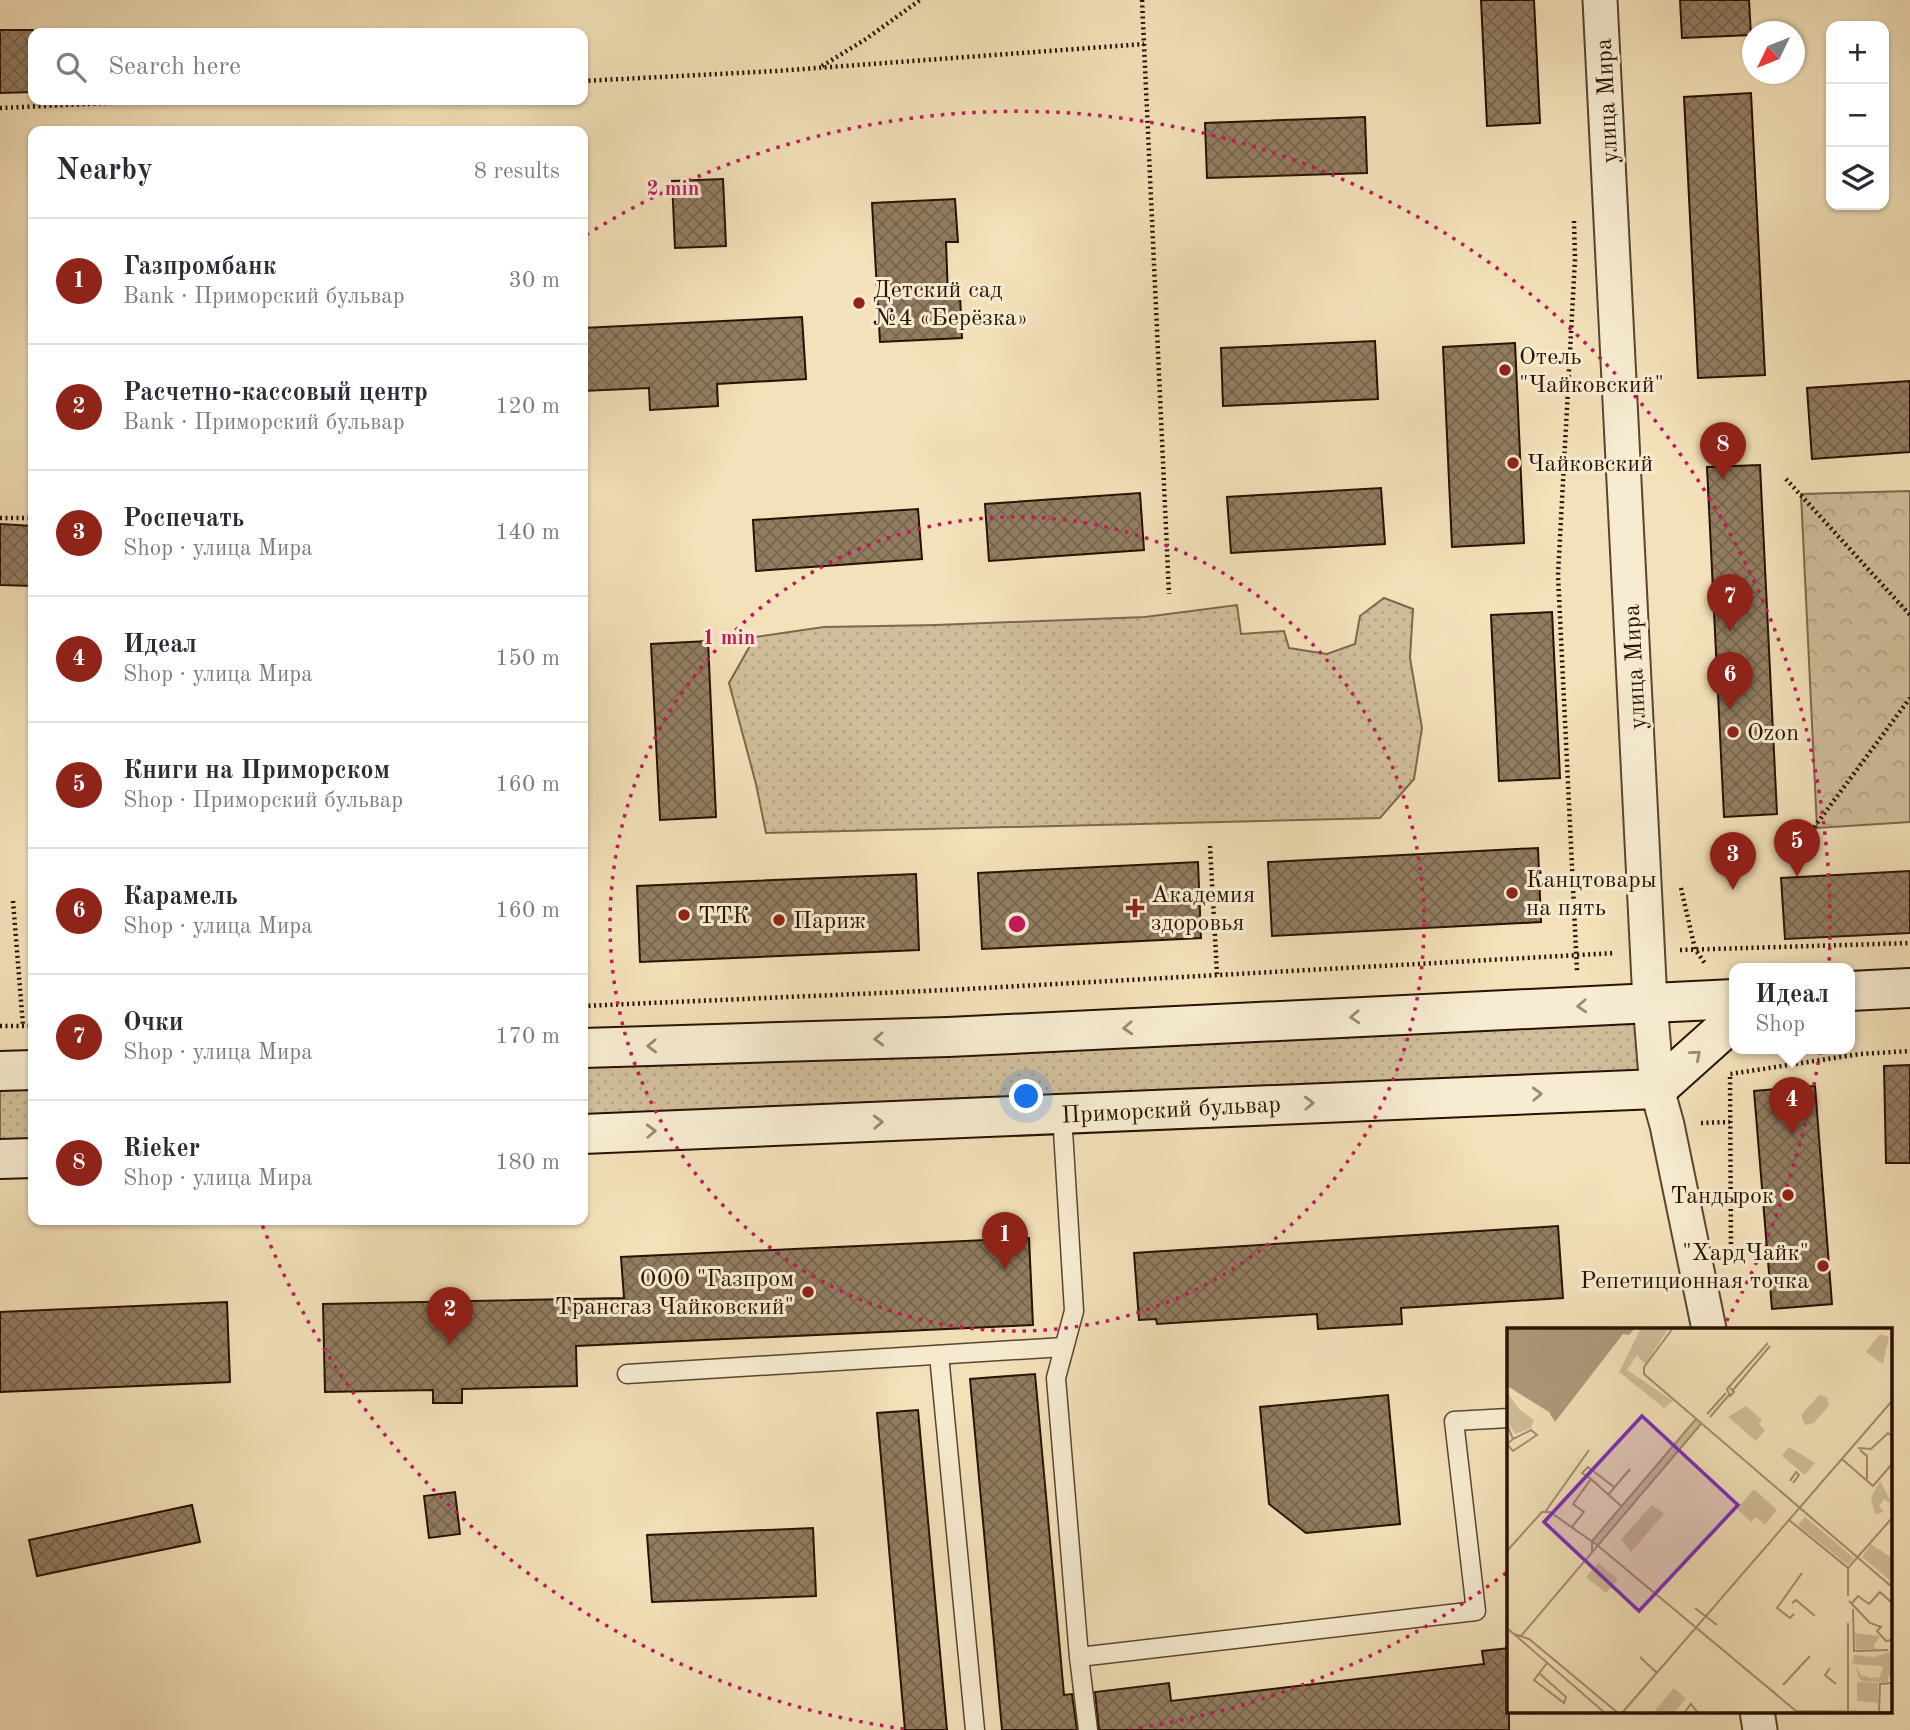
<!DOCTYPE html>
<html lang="en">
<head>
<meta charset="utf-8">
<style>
	body { margin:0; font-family:"Old Standard TT",serif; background:#f7f7f7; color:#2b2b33 }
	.controls { position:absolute; right:21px; top:21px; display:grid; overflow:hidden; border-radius:14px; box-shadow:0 2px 5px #0004 }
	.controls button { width:63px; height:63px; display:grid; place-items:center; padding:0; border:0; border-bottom:2px solid #e1e1e2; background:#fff; color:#2b2b33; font:35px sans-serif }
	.compass { position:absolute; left:1742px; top:21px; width:63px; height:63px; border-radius:50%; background:#fff; box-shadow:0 2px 5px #0004; rotate:227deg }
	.you { position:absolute; left:1027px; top:1097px; width:24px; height:24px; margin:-18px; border:5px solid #fff; border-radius:50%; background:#1a73e8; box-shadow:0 0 0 10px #1a73e833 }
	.badge { display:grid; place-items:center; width:46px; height:46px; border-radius:50%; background:#8f2418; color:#fff; font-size:23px; font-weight:700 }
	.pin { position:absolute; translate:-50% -58px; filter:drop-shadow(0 2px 4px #0008) }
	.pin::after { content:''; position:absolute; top:37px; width:24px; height:21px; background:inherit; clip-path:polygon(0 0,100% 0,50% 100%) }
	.popup { position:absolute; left:1729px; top:963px; width:126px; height:91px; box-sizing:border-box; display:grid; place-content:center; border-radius:14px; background:#fff; filter:drop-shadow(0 2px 5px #0005); font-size:23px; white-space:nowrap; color:#7c7c81 }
	.popup b { font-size:26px; color:#2b2b33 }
	.popup::after { content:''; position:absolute; left:50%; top:100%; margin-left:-14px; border:14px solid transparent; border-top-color:#fff }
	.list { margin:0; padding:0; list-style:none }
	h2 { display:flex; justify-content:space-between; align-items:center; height:91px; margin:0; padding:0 28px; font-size:30px }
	h2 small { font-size:23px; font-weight:400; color:#7c7c81 }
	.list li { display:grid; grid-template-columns:46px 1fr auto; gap:21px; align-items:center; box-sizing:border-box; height:126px; padding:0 28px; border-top:2px solid #e1e1e2 }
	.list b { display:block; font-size:26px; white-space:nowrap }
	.list p { margin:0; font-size:23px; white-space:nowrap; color:#7c7c81 }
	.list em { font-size:23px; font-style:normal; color:#7c7c81 }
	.icon { flex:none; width:38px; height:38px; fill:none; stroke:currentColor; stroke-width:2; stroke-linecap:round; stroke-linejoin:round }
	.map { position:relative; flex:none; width:1910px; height:1730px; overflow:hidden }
	.search { position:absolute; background:#fff; box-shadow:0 2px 5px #0004; left:28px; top:28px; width:560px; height:77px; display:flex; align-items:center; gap:18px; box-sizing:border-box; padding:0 24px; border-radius:14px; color:#7c7c81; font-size:26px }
	.panel { position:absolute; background:#fff; box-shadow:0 2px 5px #0004; left:28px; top:126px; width:560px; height:1099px; border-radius:14px }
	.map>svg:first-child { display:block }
	.grass { fill:url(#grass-dots); stroke:#7c684e; stroke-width:2 }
	.park { fill:url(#park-crowns); stroke:#7c684e; stroke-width:2 }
	.building { fill:url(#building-cross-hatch); stroke:#281102; stroke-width:2 }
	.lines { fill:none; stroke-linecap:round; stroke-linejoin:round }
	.lane-casing { stroke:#5b4530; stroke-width:21 }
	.street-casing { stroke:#5b4530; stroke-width:37 }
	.secondary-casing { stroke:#281102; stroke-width:42 }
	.path { stroke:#281102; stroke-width:4.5; stroke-dasharray:2 3.5; stroke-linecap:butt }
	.lane { stroke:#f7ecd2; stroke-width:18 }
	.street { stroke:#f7ecd2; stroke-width:33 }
	.secondary { stroke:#f7ecd2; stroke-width:38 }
	.oneway { stroke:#9a8974 }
	.ring { fill:none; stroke:#c2185b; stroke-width:3.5; stroke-dasharray:3.5 7 }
	.poi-dot { fill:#8f2418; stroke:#f7ecd2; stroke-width:2.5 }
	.labels { text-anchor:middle; stroke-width:6; stroke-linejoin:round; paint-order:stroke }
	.street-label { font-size:24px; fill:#281102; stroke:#f7ecd2 }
	.poi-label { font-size:24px; fill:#281102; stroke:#f7ecd2; text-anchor:start }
	.inset-road { fill:none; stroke:#a28e70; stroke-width:2 }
	.view { fill:#7b2cbf; fill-opacity:0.15; stroke:#7b2cbf; stroke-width:3.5 }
	.inset-edge { fill:none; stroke:#281102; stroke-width:3.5 }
	.centre { fill:#c2185b; stroke:#f7ecd2; stroke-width:3.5 }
	.ring-label { font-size:21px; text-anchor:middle; font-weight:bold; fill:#c2185b; stroke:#f7ecd2; stroke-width:6; stroke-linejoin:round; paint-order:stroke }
</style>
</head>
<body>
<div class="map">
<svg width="1910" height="1730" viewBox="0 0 1910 1730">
	<defs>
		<pattern id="grass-dots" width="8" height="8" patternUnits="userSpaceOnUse" patternTransform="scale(1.75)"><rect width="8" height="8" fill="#d0be9a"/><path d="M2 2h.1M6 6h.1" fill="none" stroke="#b3a283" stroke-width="1.8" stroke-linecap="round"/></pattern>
		<pattern id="park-crowns" width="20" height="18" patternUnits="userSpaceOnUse" patternTransform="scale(1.75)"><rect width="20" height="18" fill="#d0be9a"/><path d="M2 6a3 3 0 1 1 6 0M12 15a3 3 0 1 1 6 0" fill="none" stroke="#b3a283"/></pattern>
		<pattern id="building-cross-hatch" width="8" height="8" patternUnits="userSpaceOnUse" patternTransform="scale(1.75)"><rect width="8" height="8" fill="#927d61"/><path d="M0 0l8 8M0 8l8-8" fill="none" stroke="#77654e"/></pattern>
	</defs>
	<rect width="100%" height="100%" fill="#f3e1b9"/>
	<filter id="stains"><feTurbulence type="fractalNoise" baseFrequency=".00286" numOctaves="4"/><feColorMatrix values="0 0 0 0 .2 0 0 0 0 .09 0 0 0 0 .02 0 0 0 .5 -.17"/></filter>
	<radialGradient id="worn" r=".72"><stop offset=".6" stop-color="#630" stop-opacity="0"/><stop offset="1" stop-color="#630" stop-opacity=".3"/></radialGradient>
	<g class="grass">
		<polygon points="1384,598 1413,609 1410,658 1422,728 1414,779 1380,818 766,833 756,784 729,683 755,637 824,627 936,625 1145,617 1237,605 1241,634 1284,631 1289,648 1327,654 1355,644 1360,616"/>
		<polygon points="1650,1002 1657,1089 583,1134 583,1048"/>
		<polygon points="33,1070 33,1158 0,1159 0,1071"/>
	</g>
	<polygon class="park" points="1910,491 1910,822 1817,828 1801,494"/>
	<g class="building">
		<polygon points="1481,0 1534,0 1540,123 1487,126"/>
		<polygon points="1680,0 1749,0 1751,35 1682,38"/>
		<polygon points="0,30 33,30 33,92 0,93"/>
		<polygon points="1751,93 1765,375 1698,378 1684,97"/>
		<polygon points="1365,117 1367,173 1207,178 1205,123"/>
		<polygon points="723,179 726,246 675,248 672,181"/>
		<polygon points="955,199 958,242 946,242 948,296 960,295 962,338 880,342 872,203"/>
		<polygon points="802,317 806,379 717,384 718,406 650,410 649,388 583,391 583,328"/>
		<polygon points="1375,341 1378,399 1223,406 1221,348"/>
		<polygon points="1515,343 1524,543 1452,547 1443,347"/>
		<polygon points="1910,381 1910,452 1812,459 1807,388"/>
		<polygon points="1760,465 1777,814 1724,817 1707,467"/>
		<polygon points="1381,488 1385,544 1231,553 1227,497"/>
		<polygon points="1140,493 1144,550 989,561 985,504"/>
		<polygon points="918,509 922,559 756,571 753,520"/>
		<polygon points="0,524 33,526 33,586 0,585"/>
		<polygon points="1552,612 1560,778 1499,781 1491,615"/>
		<polygon points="708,641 716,817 660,820 651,644"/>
		<polygon points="1538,848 1541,922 1272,936 1268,862"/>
		<polygon points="1198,862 1201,938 982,949 978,873"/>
		<polygon points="1910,871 1910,933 1785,939 1781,878"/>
		<polygon points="916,874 919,950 640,962 637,886"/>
		<polygon points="1910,1065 1910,1163 1886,1163 1884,1066"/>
		<polygon points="1815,1086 1832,1304 1772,1309 1754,1091"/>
		<polygon points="1558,1226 1563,1298 1401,1308 1402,1324 1318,1329 1317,1314 1157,1324 1156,1319 1139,1320 1134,1253"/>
		<polygon points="1029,1238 1033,1325 576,1346 577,1386 462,1389 462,1403 433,1403 433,1390 325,1392 323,1304 624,1298 621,1257"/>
		<polygon points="227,1302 230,1382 0,1392 0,1312"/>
		<polygon points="1035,1374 1064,1695 1072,1694 1077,1730 1002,1730 970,1379"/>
		<polygon points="1388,1395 1400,1524 1306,1533 1269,1504 1260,1407"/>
		<polygon points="918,1410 947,1730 905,1730 877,1413"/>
		<polygon points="455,1492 460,1534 429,1538 424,1496"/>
		<polygon points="192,1505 200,1542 37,1576 29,1540"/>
		<polygon points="813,1528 816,1596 652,1602 647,1535"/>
		<polygon points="1509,1648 1509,1730 1099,1730 1095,1692 1169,1683 1171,1701 1484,1664 1482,1651"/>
	</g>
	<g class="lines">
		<g class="lane-casing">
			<g id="lane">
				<polyline points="1062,1114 1074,1311 1056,1378 1079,1657 1476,1611 1454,1421 1509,1418"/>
				<polyline points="939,1355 975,1730"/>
				<polyline points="627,1374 1064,1347"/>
				<polyline points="1079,1657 1088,1730"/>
			</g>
		</g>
		<g class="street-casing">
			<g id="street">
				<polyline points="1600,0 1650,1002 1657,1089 1667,1125 1709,1329"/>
				<polyline points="1757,1711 1760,1730"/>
			</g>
		</g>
		<g class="secondary-casing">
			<g id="secondary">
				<polyline points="1850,991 1910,988"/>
				<polyline points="583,1048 948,1037 1734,999"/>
				<polyline points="0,1071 33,1070"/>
				<polyline points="583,1134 1657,1089 1734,1020"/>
				<polyline points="0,1159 33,1158"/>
			</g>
		</g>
		<g class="path">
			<polyline points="1142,0 1169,594"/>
			<polyline points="822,66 866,39 920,0"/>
			<polyline points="583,81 776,71 1144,44"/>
			<polyline points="0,108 174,100"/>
			<polyline points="1574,221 1575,259 1558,575 1577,971"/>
			<polyline points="1786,479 1910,615"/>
			<polyline points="0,518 33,518"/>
			<polyline points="1801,845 1910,698"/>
			<polyline points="1210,846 1217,974"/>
			<polyline points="1681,888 1695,949 1706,965"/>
			<polyline points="13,901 23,1026"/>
			<polyline points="1680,950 1910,943"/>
			<polyline points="583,1006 948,990 1615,953"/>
			<polyline points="0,1026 33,1026"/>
			<polyline points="1701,1123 1730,1122"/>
			<polyline points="1731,1255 1730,1074 1860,1054 1910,1051"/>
		</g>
		<use href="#lane" class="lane"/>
		<use href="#street" class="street"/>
		<use href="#secondary" class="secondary"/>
	</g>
	<defs><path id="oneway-chevron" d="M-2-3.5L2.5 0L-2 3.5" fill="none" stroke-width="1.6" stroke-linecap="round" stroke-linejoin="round" transform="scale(1.75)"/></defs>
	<g class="oneway">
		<use href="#oneway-chevron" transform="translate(1582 1006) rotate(177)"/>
		<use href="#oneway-chevron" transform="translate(1355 1017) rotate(177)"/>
		<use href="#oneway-chevron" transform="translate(1128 1028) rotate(177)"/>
		<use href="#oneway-chevron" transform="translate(879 1039) rotate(178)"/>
		<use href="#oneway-chevron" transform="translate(652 1046) rotate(178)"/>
		<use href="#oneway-chevron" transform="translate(1696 1055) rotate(-41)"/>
		<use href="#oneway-chevron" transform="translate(1537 1094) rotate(-2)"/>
		<use href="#oneway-chevron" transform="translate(1309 1103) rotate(-2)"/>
		<use href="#oneway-chevron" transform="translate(878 1122) rotate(-2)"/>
		<use href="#oneway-chevron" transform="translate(651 1131) rotate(-2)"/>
	</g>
	<g class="ring">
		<circle cx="1017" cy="924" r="407"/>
		<path d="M1506 1573A813 813 0 0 1 1130 1729M904 1729A813 813 0 0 1 261 1222M586 235A813 813 0 0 1 1725 1324"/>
	</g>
	<g class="poi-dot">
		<circle cx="859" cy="303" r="7"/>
		<circle cx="1505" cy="370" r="7"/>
		<circle cx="1513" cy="463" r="7"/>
		<circle cx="1733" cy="732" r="7"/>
		<circle cx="1512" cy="893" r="7"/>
		<path d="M1131.5 897.5h7v7h7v7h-7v7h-7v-7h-7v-7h7z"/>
		<circle cx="684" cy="915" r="7"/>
		<circle cx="779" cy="920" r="7"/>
		<circle cx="1788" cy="1195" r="7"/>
		<circle cx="1823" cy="1266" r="7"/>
		<circle cx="808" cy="1292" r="7"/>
	</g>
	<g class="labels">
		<g class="street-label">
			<text transform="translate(1606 101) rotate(-93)" y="8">улица Мира</text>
			<text transform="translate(1634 667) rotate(-93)" y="8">улица Мира</text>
			<text transform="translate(1171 1109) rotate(-3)" y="8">Приморский бульвар</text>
		</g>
		<g class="poi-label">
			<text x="873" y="297">Детский сад<tspan x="873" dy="28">№4 «Берёзка»</tspan></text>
			<text x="1519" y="364">Отель<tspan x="1519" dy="28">"Чайковский"</tspan></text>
			<text x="1527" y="471">Чайковский</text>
			<text x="1747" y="740">Ozon</text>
			<text x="1526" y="887">Канцтовары<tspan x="1526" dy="28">на пять</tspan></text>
			<text x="1151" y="902">Академия<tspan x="1151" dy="28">здоровья</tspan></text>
			<text x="698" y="923">ТТК</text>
			<text x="793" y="928">Париж</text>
			<text x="1774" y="1203" text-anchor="end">Тандырок</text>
			<text x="1809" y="1260" text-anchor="end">"ХардЧайк"<tspan x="1809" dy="28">Репетиционная точка</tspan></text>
			<text x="794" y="1286" text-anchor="end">ООО "Газпром<tspan x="794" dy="28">Трансгаз Чайковский"</tspan></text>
		</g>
	</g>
	<g transform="translate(1507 1328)">
		<rect width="385" height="385" fill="#f3e1b9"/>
		<path d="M373,6L382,9L376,36L359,24ZM189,91L194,96L90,217L85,213ZM373,153L385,176L377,171L372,178L377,184L368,186L364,170ZM145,177L157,186L124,224L114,211ZM298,189L347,230L341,237L291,197ZM348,305L373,308L366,318L370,321H349ZM350,354L371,355V375L350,373Z" fill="#d0be9a"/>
		<path d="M134,0H162L138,36L130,27L120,42L166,73L157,80L112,44ZM0,64L12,81L27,92L24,100L8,106L0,93ZM385,323V353L381,347V354H371L355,353L351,348L349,338L354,347L364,350L373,349L376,338L345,336L347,327L367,329Z" fill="#d0be9a"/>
		<path d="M239,78L255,92L252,96L258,102L249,113L221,89ZM282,119L308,135L298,147L275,128ZM247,161L270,182L258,197L249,189L244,194L230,181ZM364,216L385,230V254L355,229ZM91,235L111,251L99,265L79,249ZM167,360L179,371L166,385H152L148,382Z" fill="#d0be9a"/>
		<path d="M312,67L320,69L322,77L307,95L298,97L294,87Z" fill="#d0be9a"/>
		<path d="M0,0H128L122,7L116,6L48,94L42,84L2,59Z" fill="#ae9a7b"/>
		<path class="inset-road" d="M166,0L137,39V46L385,259M223,60L227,64L223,68L220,61L261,15M226,62L263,18M200,86L219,65M203,89L222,67M0,96L6,111L0,116L6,123L30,107L24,102L6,111M351,120L364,121L381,105L385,108M353,122L360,128V151M335,131L366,158L385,136M84,151L75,145L81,139L107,159M283,153L289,144L292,147L286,155M101,167L123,141M38,184L82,122M282,192L341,240V268M64,200L77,184L66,176L84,151L114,178M0,223L35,184H43L90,217L289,383L385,384M85,223V213L189,91M341,240L385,190M342,273L363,295L374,299L370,303L379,313L385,312M285,275L289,272L308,288M345,275L351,268L362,276L373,264L385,275M188,280L210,297M346,281L347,323L381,322M287,286L283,290L270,280L295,245M341,295V385M0,300L98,385M7,306L22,311L111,385M14,308L194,96M133,329L150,345M323,340L318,347L329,356M32,345L59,369L57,375L27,352L40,335M276,357L303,328M372,384L373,356L385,355M115,385L385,73M177,385L184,376L191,385"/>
		<path class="view" d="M135,88L231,177L132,283L37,194Z"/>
		<rect width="385" height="385" class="inset-edge"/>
	</g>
	<circle cx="1017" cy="924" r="10" class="centre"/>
	<g class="ring-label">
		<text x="673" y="195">2 min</text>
		<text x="729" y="644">1 min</text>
	</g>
	<rect width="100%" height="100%" filter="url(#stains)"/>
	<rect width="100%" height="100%" fill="url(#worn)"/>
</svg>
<div class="controls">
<button>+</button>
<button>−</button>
<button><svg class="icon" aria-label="layers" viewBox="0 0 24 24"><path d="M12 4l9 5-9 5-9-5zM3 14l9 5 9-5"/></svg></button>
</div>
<svg class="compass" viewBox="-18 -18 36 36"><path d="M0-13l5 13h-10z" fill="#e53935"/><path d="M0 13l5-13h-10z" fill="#7c7c81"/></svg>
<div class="you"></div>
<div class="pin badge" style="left:1005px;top:1270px">1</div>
<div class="pin badge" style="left:450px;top:1345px">2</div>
<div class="pin badge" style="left:1733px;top:890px">3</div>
<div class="pin badge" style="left:1792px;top:1135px">4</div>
<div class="popup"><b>Идеал</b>Shop</div>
<div class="pin badge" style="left:1797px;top:877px">5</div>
<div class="pin badge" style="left:1730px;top:710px">6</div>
<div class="pin badge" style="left:1730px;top:632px">7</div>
<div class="pin badge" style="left:1723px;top:480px">8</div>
<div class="search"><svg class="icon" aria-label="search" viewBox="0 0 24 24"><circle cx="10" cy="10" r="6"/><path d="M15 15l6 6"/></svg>Search here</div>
<section class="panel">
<h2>Nearby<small>8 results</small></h2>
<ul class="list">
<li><span class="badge">1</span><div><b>Газпромбанк</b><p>Bank · Приморский бульвар</p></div><em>30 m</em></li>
<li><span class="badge">2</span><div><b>Расчетно-кассовый центр</b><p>Bank · Приморский бульвар</p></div><em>120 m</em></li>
<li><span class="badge">3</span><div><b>Роспечать</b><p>Shop · улица Мира</p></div><em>140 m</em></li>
<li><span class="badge">4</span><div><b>Идеал</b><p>Shop · улица Мира</p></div><em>150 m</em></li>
<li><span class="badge">5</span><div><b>Книги на Приморском</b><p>Shop · Приморский бульвар</p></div><em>160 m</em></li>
<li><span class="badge">6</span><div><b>Карамель</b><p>Shop · улица Мира</p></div><em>160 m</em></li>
<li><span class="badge">7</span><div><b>Очки</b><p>Shop · улица Мира</p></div><em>170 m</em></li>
<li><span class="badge">8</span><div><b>Rieker</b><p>Shop · улица Мира</p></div><em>180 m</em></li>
</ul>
</section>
</div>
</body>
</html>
